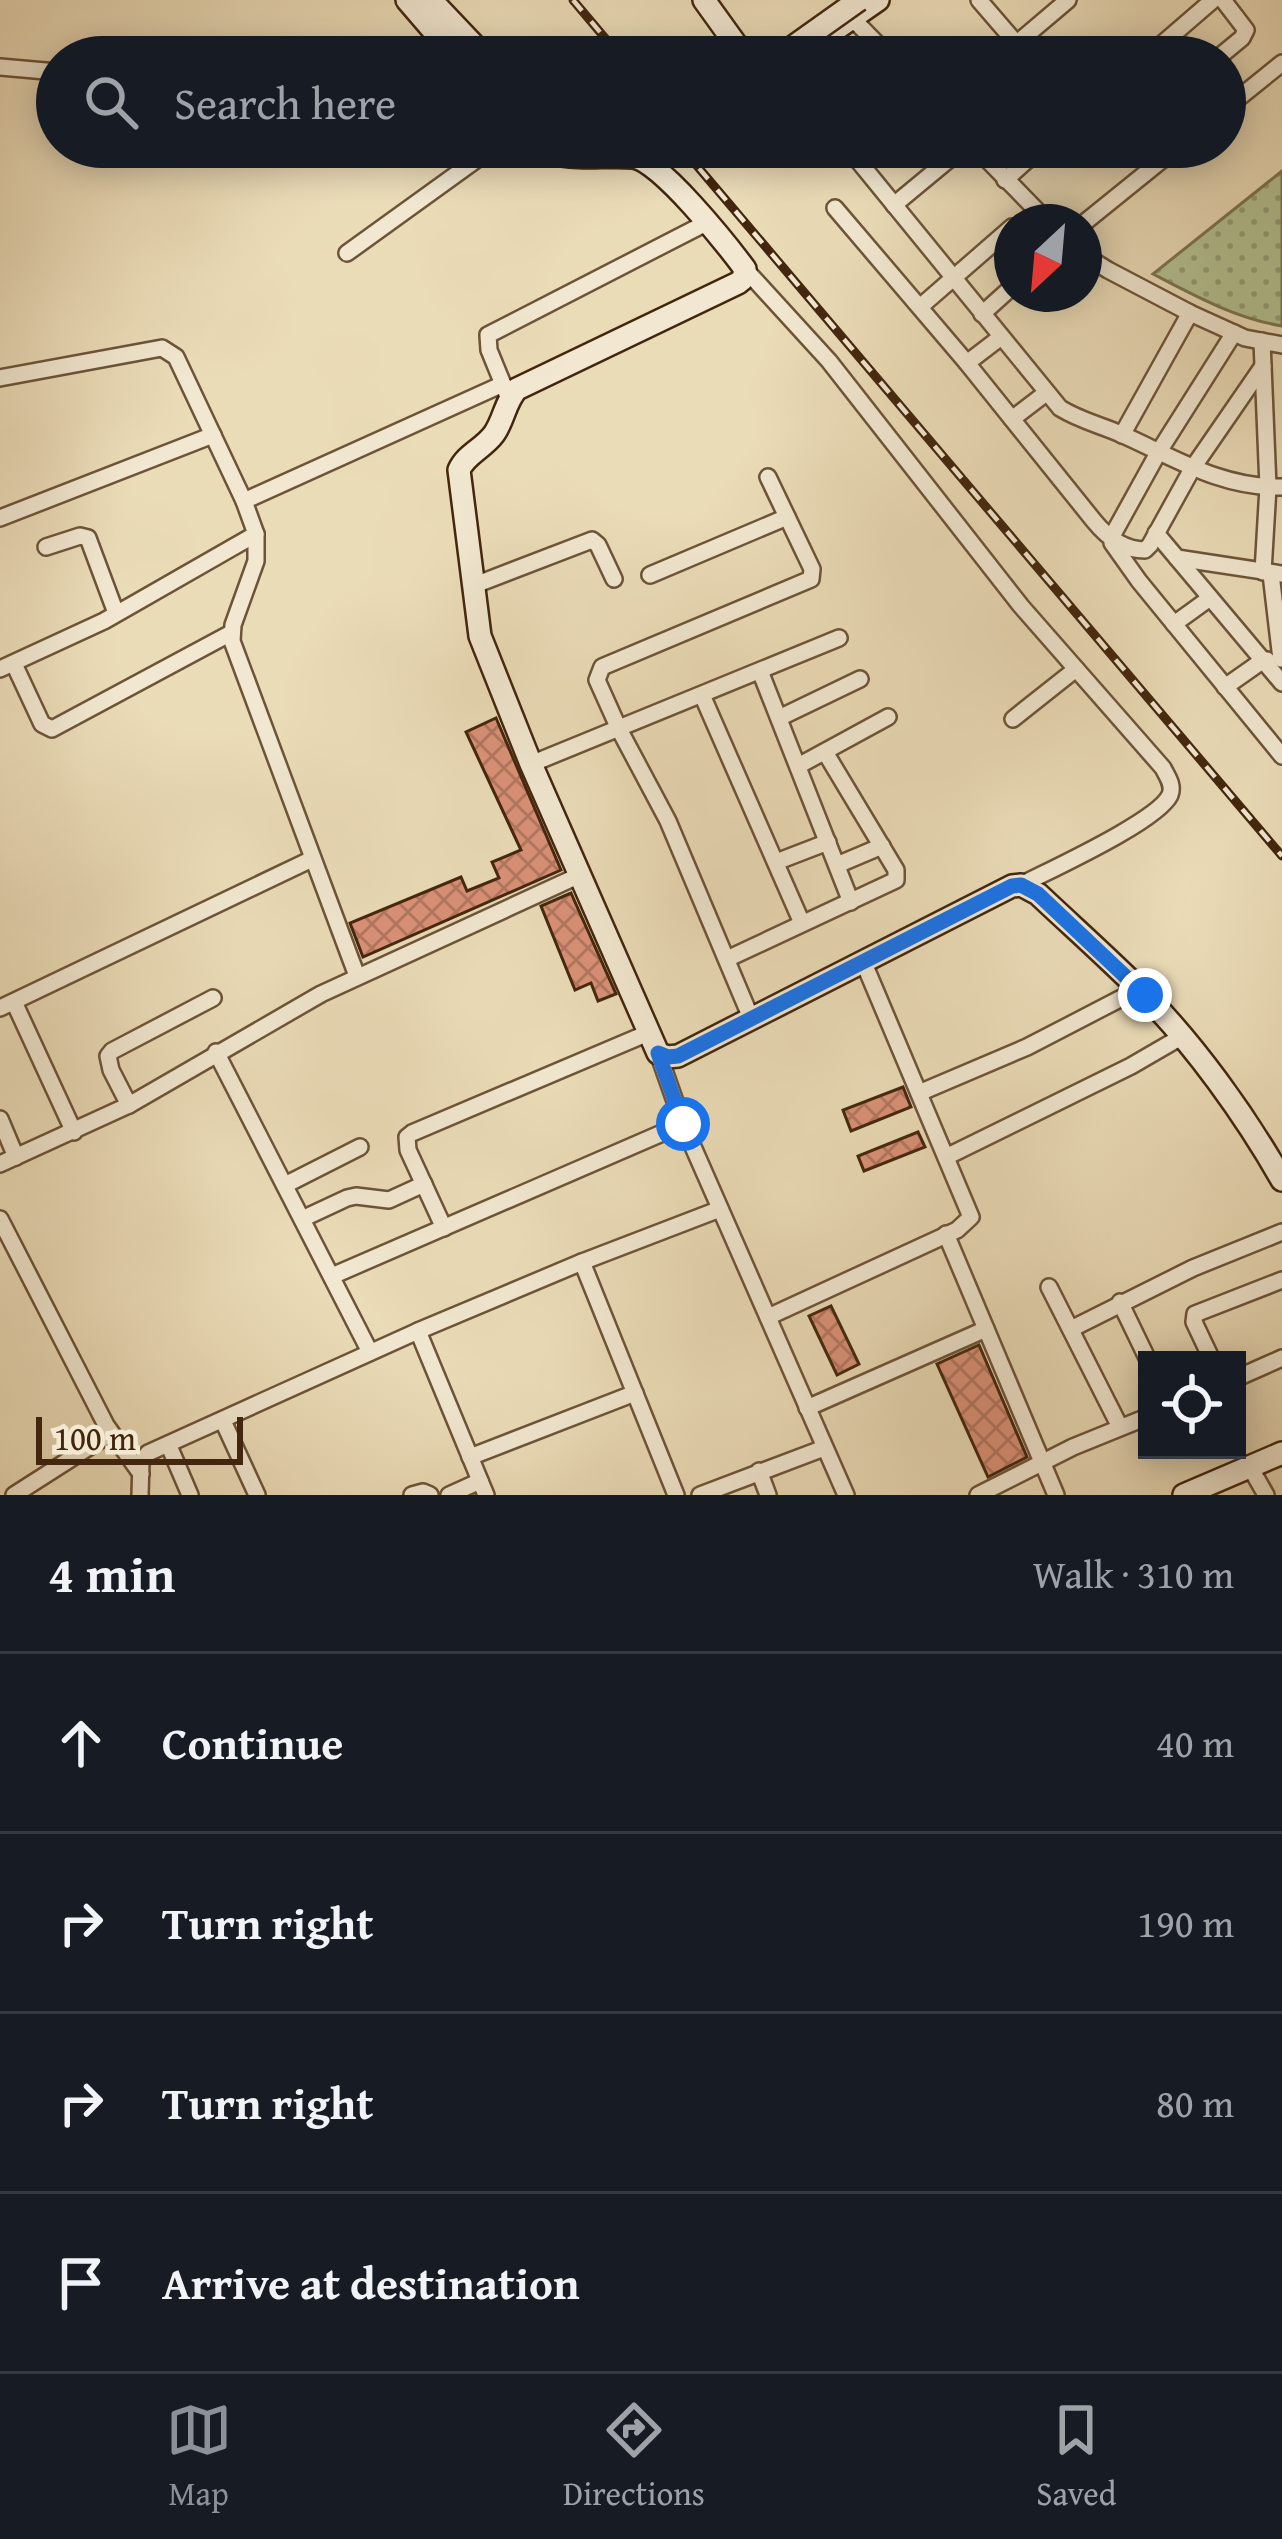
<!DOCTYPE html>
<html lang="en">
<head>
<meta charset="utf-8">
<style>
	body { margin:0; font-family:"Gentium Book Plus",serif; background:#242831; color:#f1f3f6 }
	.controls { position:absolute; right:36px; bottom:36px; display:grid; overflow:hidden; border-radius:0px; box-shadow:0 6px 30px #0003 }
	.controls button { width:108px; height:108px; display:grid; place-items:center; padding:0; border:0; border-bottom:3px solid #363941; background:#171b24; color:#f1f3f6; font:60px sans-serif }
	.compass { position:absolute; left:994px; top:204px; width:108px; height:108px; border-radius:50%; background:#171b24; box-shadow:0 6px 30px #0003; rotate:206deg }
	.scale { position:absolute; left:36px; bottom:30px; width:207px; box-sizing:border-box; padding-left:12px; border:6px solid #43260d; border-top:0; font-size:33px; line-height:42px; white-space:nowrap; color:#43260d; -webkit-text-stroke:9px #f2e8d1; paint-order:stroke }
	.stop { position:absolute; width:36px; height:36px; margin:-27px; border:9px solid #1a73e8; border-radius:50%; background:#fff }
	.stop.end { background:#1a73e8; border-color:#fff; box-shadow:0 3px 12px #0008 }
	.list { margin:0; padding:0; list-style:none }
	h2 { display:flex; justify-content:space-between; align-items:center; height:156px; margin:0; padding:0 48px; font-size:51px }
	h2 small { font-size:39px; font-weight:400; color:#9ea1a6 }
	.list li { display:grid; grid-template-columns:78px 1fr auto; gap:36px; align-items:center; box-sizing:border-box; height:180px; padding:0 48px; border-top:3px solid #363941 }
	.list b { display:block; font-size:45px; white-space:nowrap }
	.list em { font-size:39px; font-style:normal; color:#9ea1a6 }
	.icon { flex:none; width:66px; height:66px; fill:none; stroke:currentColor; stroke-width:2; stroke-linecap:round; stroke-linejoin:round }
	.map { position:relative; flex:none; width:1282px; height:1495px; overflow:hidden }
	.search { position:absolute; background:#171b24; box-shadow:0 6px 30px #0003; left:36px; right:36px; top:36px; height:132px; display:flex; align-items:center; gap:30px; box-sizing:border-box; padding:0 42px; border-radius:66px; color:#9ea1a6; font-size:45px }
	.sheet { height:876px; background:#171b24 }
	nav { display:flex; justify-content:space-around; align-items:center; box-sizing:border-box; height:168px; border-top:3px solid #363941; background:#171b24; font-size:33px; color:#9ea1a6 }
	nav a { display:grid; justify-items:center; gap:6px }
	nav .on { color:#8c9099 }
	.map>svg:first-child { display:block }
	.park { fill:url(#park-dots); stroke:#7b7450; stroke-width:3 }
	.building { fill:url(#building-cross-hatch); stroke:#43260d; stroke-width:3 }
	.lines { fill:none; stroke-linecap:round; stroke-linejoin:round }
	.street-casing { stroke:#6d5438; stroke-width:20 }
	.secondary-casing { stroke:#43260d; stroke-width:26 }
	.street { stroke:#f2e8d1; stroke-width:15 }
	.secondary { stroke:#f2e8d1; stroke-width:21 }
	.rail-casing { stroke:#43260d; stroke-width:9 }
	.rail { stroke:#f2e8d1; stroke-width:4.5; stroke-dasharray:14; stroke-linecap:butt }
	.secondary-bridge-casing { stroke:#43260d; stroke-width:26; stroke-linecap:butt }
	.secondary-bridge { stroke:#f2e8d1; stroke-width:21 }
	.route { stroke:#1a73e8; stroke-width:15 }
</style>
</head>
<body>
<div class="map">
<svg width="1282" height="1495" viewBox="0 0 1282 1495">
	<defs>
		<pattern id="park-dots" width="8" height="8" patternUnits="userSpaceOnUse" patternTransform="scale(3)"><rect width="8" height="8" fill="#b3c192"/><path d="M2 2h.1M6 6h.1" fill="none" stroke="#939d76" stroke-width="1.8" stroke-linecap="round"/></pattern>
		<pattern id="building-cross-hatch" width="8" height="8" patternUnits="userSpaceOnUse" patternTransform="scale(3)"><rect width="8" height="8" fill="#db9278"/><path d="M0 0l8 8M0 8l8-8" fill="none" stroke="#b37761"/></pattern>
	</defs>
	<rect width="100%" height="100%" fill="#ebdcb8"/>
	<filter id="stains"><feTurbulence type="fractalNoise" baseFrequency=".00167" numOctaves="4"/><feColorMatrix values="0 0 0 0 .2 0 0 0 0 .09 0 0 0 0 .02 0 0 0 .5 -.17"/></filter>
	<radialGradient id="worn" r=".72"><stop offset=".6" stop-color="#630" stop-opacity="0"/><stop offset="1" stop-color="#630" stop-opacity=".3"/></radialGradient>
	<path class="park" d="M1282,171V326C1235,318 1195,296 1153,274Z"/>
	<g class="building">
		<polygon points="496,718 561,870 363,957 350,923 461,877 467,891 499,878 492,862 521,850 466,732"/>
		<polygon points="571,893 616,994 598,1001 591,983 575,990 541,906"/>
		<polygon points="903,1087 911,1107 851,1131 843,1110"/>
		<polygon points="918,1132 925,1147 864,1171 858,1156"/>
		<polygon points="831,1306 859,1364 837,1375 809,1316"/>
		<polygon points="979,1345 1027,1457 988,1477 937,1364"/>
	</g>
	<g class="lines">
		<g class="street-casing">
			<g id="street">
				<polyline points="979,0 1028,57"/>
				<polyline points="852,18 890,57"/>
				<polyline points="1016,44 1068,0"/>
				<polyline points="385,57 445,44"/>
				<polyline points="1147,57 1213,0"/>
				<polyline points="1219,57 1242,38 1246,30 1223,0"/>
				<polyline points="0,67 57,72"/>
				<polyline points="1225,109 1282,63"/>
				<path d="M847,147L1060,408C1079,420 1100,425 1121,434C1175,458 1221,488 1282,487"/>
				<polyline points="975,147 1048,222"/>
				<polyline points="1005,180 1042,147"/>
				<polyline points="894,205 964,147"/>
				<path d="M835,208L967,363L1094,521C1107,537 1124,550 1145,550L1150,545L1192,469L1263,366"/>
				<polyline points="1084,223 1178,147"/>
				<polyline points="347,253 494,147"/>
				<polyline points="1084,255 1108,270 1190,313 1245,338 1282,345"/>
				<path d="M745,269L829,361L1021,606L1163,768C1167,776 1174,785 1170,795C1158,821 1050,870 1021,885"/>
				<polyline points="920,307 1012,227"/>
				<polyline points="982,314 1012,287"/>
				<polyline points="1262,341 1268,487 1263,572"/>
				<polyline points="967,363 1001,337"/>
				<polyline points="0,378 162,348 176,357 244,501 256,534 256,561 233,625 232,641 357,976"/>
				<polyline points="509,399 489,350 488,335 706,223"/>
				<polyline points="1012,419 1046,393"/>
				<polyline points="1122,435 1190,313"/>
				<polyline points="244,501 503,384"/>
				<polyline points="0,518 213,435"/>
				<polyline points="1156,533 1282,683"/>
				<polyline points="1111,538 1158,453 1234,333"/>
				<polyline points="1112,543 1139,581 1282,756"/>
				<polyline points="46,547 80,536 88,538 116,613"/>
				<polyline points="1177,558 1282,574"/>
				<polyline points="1271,574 1281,659"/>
				<polyline points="650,575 787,517"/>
				<polyline points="475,585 592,540 598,545 614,579"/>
				<polyline points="1174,624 1210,598"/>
				<polyline points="14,664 42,724 52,729 231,633"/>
				<polyline points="0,669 104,621 256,534"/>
				<polyline points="760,671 851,902"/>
				<polyline points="1225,687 1262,661 1267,660"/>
				<polyline points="702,695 802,923"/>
				<polyline points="779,718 860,679"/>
				<polyline points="1013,719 1076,669"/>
				<polyline points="531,764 839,638"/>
				<polyline points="798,766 888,717"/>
				<polyline points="776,862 828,842"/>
				<polyline points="837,865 882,846"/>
				<polyline points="727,959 896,880 896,870 825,752"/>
				<polyline points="14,1002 74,1132"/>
				<polyline points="0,1008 312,859"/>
				<polyline points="751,1018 668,821 619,729 597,680 602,667 811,579 812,569 768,477"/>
				<polyline points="216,1052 370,1352"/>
				<polyline points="658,1053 683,1124 846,1495"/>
				<polyline points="919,1093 1027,1047 1139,989"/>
				<polyline points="129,1105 111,1070 108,1056 112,1051 213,998"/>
				<polyline points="0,1119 16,1157"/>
				<polyline points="946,1157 1131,1066 1181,1037"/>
				<polyline points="0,1164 129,1105 321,994 580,875"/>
				<polyline points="285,1185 360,1147"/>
				<polyline points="0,1219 106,1425 141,1474"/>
				<polyline points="302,1219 347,1198 356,1196 389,1200 424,1184"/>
				<polyline points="444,1228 408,1150 407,1137 412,1133 648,1033"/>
				<polyline points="946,1234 1056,1495"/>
				<polyline points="582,1262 676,1495"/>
				<polyline points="332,1276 683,1124"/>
				<polyline points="1049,1287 1120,1427"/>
				<polyline points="1120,1302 1148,1360"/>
				<polyline points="768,1317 957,1230 971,1217 863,961"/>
				<polyline points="1071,1329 1193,1268 1282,1232"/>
				<polyline points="418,1331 486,1495"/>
				<polyline points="1212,1360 1194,1322 1195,1314 1282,1280"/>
				<polyline points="1237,1378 1282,1358"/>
				<polyline points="807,1408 986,1329"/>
				<polyline points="223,1421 257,1495"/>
				<polyline points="169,1446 190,1495"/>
				<polyline points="470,1457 635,1393"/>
				<polyline points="1250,1467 1266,1495"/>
				<polyline points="759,1471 768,1495"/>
				<polyline points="14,1495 111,1433"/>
				<polyline points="140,1495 141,1462 148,1453 418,1331 582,1262 720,1209"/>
				<polyline points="412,1495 423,1492 430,1495"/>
				<polyline points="449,1495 480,1481"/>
				<polyline points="700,1495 824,1448"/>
				<polyline points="978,1495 1073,1447 1147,1417"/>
			</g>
		</g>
		<g class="secondary-casing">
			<g id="secondary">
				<polyline points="407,0 456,57"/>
				<polyline points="431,0 485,57"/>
				<polyline points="704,0 745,57"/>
				<polyline points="796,57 878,0"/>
				<path d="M539,147C569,163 601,154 633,157C659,159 728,246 745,269L743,279L738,283L517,389C505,402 504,420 494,434C483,449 466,454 459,470L480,636L531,764L658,1053L667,1057L678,1056L1012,886L1021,885L1038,894C1072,926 1108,958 1141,991C1194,1044 1245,1115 1282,1180"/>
				<polyline points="651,164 669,147"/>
				<polyline points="1184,1495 1282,1453"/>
			</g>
		</g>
		<use href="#street" class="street"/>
		<use href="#secondary" class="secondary"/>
		<g class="rail-casing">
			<g id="rail">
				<polyline points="573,0 621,57"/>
				<polyline points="681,147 1282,856"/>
			</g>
		</g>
		<use href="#rail" class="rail"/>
		<g class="secondary-bridge-casing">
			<polyline id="secondary-bridge" points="739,57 790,49 859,0"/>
		</g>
		<use href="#secondary-bridge" class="secondary-bridge"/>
	</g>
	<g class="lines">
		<polyline class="route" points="683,1124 658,1053 668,1057 678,1056 1012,886 1021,885 1038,894 1145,995"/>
	</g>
	<rect width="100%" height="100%" filter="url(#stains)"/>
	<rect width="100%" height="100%" fill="url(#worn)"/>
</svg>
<div class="controls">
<button><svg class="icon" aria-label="locate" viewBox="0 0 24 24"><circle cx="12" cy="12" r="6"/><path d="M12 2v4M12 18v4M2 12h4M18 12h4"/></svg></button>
</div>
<svg class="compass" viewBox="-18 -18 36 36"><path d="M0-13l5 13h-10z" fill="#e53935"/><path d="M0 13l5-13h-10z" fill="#9ea1a6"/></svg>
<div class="scale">100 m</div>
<div class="stop" style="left:683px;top:1124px"></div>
<div class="stop end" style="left:1145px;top:995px"></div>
<div class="search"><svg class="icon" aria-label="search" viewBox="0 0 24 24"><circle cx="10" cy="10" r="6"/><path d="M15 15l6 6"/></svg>Search here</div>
</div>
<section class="sheet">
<h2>4 min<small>Walk · 310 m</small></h2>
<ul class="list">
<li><svg class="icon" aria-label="ahead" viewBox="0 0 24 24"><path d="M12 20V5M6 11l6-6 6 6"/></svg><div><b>Continue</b></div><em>40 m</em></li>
<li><svg class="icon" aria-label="right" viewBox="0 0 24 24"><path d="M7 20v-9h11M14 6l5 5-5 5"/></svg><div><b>Turn right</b></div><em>190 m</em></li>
<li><svg class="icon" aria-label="right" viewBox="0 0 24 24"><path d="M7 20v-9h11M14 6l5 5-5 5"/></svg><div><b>Turn right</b></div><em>80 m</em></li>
<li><svg class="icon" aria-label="arrive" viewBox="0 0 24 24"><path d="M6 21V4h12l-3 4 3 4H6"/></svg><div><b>Arrive at destination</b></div></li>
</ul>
</section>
<nav>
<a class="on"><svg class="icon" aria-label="map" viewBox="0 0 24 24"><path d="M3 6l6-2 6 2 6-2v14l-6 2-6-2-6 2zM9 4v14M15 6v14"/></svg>Map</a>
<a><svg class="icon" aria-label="directions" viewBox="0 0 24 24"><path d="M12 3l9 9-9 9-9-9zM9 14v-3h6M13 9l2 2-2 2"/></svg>Directions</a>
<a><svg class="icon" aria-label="saved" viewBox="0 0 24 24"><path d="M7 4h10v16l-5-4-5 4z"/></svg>Saved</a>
</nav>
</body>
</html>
